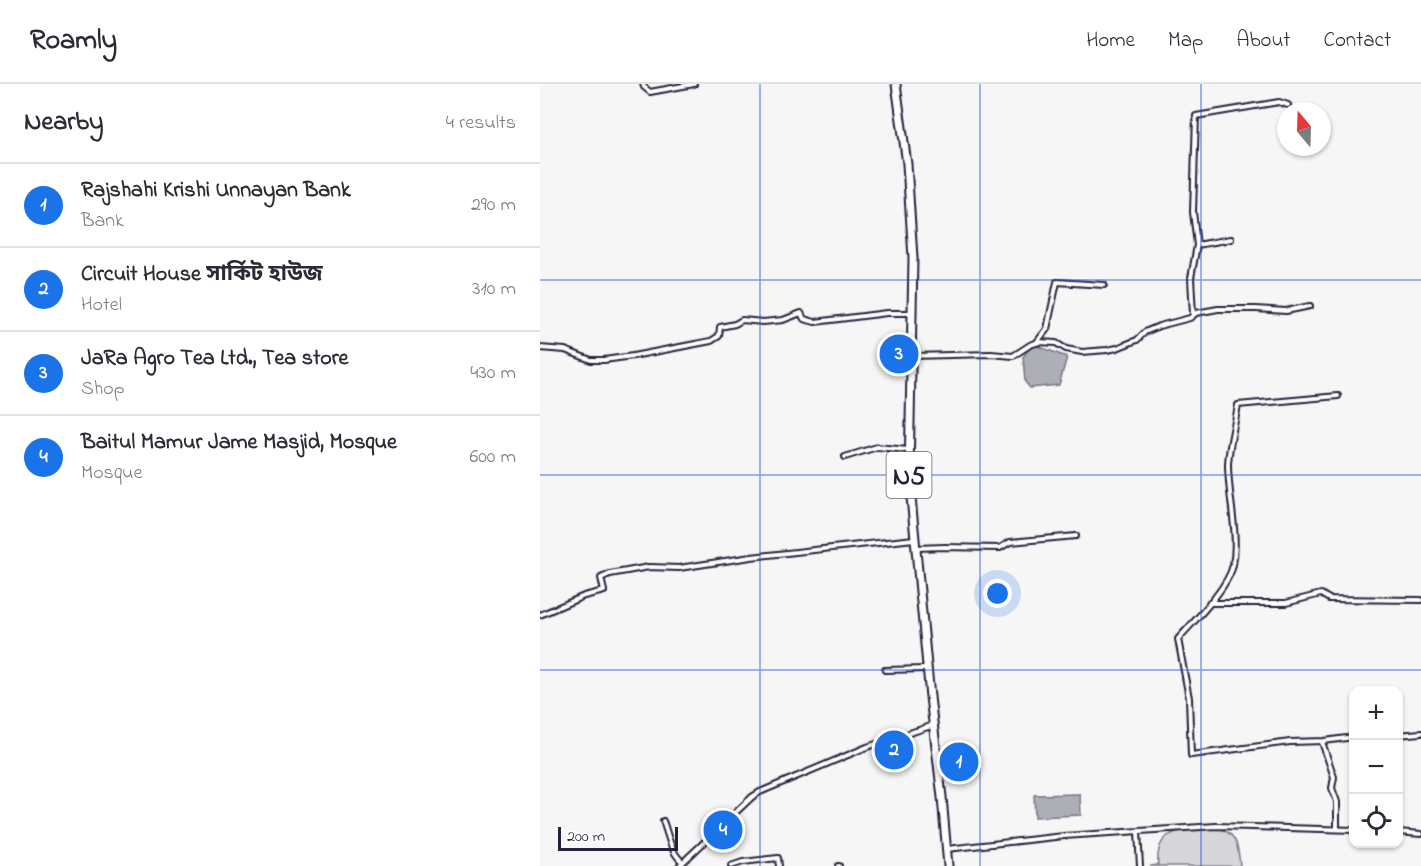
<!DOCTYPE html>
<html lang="en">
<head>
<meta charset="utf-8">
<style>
	body { margin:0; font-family:"Indie Flower","Noto Sans Bengali",sans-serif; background:#f2f2f3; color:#2b2b33 }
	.controls { position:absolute; right:18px; bottom:18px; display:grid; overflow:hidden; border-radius:12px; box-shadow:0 2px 4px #0004 }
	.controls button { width:54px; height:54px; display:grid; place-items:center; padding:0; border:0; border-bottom:2px solid #e1e1e2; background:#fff; color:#2b2b33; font:30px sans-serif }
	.compass { position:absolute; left:737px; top:18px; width:54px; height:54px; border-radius:50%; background:#fff; box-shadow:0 2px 4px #0004; rotate:341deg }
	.scale { position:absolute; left:18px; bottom:15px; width:120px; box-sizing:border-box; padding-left:6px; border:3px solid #22223b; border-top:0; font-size:16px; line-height:21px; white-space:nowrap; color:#22223b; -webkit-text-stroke:4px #fff; paint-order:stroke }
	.you { position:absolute; left:458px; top:510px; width:21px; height:21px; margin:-15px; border:4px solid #fff; border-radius:50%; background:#1a73e8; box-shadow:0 0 0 9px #1a73e833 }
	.badge { display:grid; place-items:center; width:39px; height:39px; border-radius:50%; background:#1a73e8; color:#fff; font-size:20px; font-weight:700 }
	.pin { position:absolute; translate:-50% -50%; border:3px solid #fff; box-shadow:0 2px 6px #0006 }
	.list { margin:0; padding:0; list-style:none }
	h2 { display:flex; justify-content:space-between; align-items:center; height:78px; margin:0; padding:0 24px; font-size:26px }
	h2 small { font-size:20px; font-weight:400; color:#7c7c81 }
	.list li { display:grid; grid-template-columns:39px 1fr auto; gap:18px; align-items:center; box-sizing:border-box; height:84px; padding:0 24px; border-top:2px solid #e1e1e2 }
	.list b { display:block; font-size:22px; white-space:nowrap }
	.list p { margin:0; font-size:20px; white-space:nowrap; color:#7c7c81 }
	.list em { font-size:20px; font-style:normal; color:#7c7c81 }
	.icon { flex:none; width:33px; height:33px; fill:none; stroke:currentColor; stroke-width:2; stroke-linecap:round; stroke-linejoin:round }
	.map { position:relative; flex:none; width:881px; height:782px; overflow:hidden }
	header { display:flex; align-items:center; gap:36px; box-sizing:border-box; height:84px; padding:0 30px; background:#fff; border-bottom:2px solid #e1e1e2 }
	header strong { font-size:28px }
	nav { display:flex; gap:33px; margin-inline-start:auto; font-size:21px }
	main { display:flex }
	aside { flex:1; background:#fff }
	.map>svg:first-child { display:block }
	.green { fill:#d7d7db; stroke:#7c7c8b; stroke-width:1.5 }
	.water { fill:#aeaeb7; stroke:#767685; stroke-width:1.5 }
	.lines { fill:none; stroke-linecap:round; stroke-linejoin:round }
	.street-casing { stroke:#22223b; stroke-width:8 }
	.highway-casing { stroke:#22223b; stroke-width:11 }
	.street { stroke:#fff; stroke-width:4 }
	.highway { stroke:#fff; stroke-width:7 }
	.grid { fill:none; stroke:#1d4ed8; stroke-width:1.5; stroke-opacity:0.55 }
	.labels { text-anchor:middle; stroke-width:4.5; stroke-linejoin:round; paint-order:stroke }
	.shield { fill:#fff; stroke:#646476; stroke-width:1.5 }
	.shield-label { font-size:26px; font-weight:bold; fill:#22223b }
</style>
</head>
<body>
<header>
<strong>Roamly</strong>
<nav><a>Home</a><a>Map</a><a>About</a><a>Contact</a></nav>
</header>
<main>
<aside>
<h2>Nearby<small>4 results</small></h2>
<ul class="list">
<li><span class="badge">1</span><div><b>Rajshahi Krishi Unnayan Bank</b><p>Bank</p></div><em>290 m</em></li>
<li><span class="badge">2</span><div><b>Circuit House সার্কিট হাউজ</b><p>Hotel</p></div><em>310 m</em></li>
<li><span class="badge">3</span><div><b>JaRa Agro Tea Ltd., Tea store</b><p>Shop</p></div><em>430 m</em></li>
<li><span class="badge">4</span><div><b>Baitul Mamur Jame Masjid, Mosque</b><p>Mosque</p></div><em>600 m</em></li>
</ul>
</aside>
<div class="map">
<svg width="881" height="782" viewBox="0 0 881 782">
	<rect width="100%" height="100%" fill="#f6f6f7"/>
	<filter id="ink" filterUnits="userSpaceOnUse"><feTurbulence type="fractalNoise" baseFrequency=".0167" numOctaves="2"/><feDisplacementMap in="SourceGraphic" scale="12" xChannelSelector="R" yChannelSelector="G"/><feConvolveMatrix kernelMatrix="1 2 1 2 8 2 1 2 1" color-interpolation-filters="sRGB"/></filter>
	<g filter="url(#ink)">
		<path class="green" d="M676,744C698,748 698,763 700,782H610L618,781C615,741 646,747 676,744Z"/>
		<g class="water">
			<polygon points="492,260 527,273 519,301 490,304 485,298 483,273"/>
			<polygon points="540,710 541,731 495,733 494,711"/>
		</g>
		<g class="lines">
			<g class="street-casing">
				<g id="street">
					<polyline points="103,0 104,3 110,8 154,0"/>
					<polyline points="657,161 653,128 656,32 739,18 748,21"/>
					<polyline points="653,231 651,194 657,161 691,155"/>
					<polyline points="497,258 507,245 517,198 564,201"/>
					<polyline points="0,264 25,266 51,276 64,276 93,272 171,257 179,252 180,243 195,240 202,236 223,238 243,236 261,229 264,235 275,238 347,229 372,229"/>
					<polyline points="372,272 451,270 473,272 490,261 499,258 516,259 526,265 542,268 567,266 577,264 597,256 605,248 619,242 650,234 656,229 678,225 716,225 746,227 770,222"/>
					<path d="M798,312L698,321C695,340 689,360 688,380C688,412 699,450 693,481C688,504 654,537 638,555L649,614L651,671L750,658L784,657L814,653"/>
					<polyline points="305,373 337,363 368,366"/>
					<polyline points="376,464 404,463 460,464 470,458 536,452"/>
					<polyline points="669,519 746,519 781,510 789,515 881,516"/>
					<polyline points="0,531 44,512 64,507 61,494 70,490 109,483 139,484 211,473 374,455"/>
					<polyline points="345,586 386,585"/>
					<polyline points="858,651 881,649"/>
					<polyline points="782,658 794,693 792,704 797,718 797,745"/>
					<path d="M123,737C128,750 131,770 143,778"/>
					<polyline points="598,748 600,782"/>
					<polyline points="858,748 881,750"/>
					<polyline points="407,765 524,752 676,742 814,746"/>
					<polyline points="139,782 212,713 220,708 327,663 394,641"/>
					<polyline points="191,782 203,778 238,774 239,782"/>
					<polyline points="298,782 299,782"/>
				</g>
			</g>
			<g class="highway-casing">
				<polyline id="highway" points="356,0 367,80 373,174 369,392 390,613 402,713 408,782"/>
			</g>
			<use href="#street" class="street"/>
			<use href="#highway" class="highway"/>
		</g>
	</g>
	<path class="grid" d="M220,0V782M440,0V782M661,0V782M0,196H881M0,391H881M0,586H881"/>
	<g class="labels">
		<rect class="shield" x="346.5" y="368" width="45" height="46" rx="4.5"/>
		<g class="shield-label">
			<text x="369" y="400">N5</text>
		</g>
	</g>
</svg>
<div class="controls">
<button>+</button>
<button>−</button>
<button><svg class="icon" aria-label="locate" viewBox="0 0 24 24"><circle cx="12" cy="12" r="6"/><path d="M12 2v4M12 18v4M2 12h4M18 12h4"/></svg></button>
</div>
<svg class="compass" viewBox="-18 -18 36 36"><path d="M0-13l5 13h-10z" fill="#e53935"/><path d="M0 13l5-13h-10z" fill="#7c7c81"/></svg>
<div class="scale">200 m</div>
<div class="you"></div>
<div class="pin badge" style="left:419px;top:678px">1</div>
<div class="pin badge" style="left:354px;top:666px">2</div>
<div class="pin badge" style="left:359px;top:270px">3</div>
<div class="pin badge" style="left:183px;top:746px">4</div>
</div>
</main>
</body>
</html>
